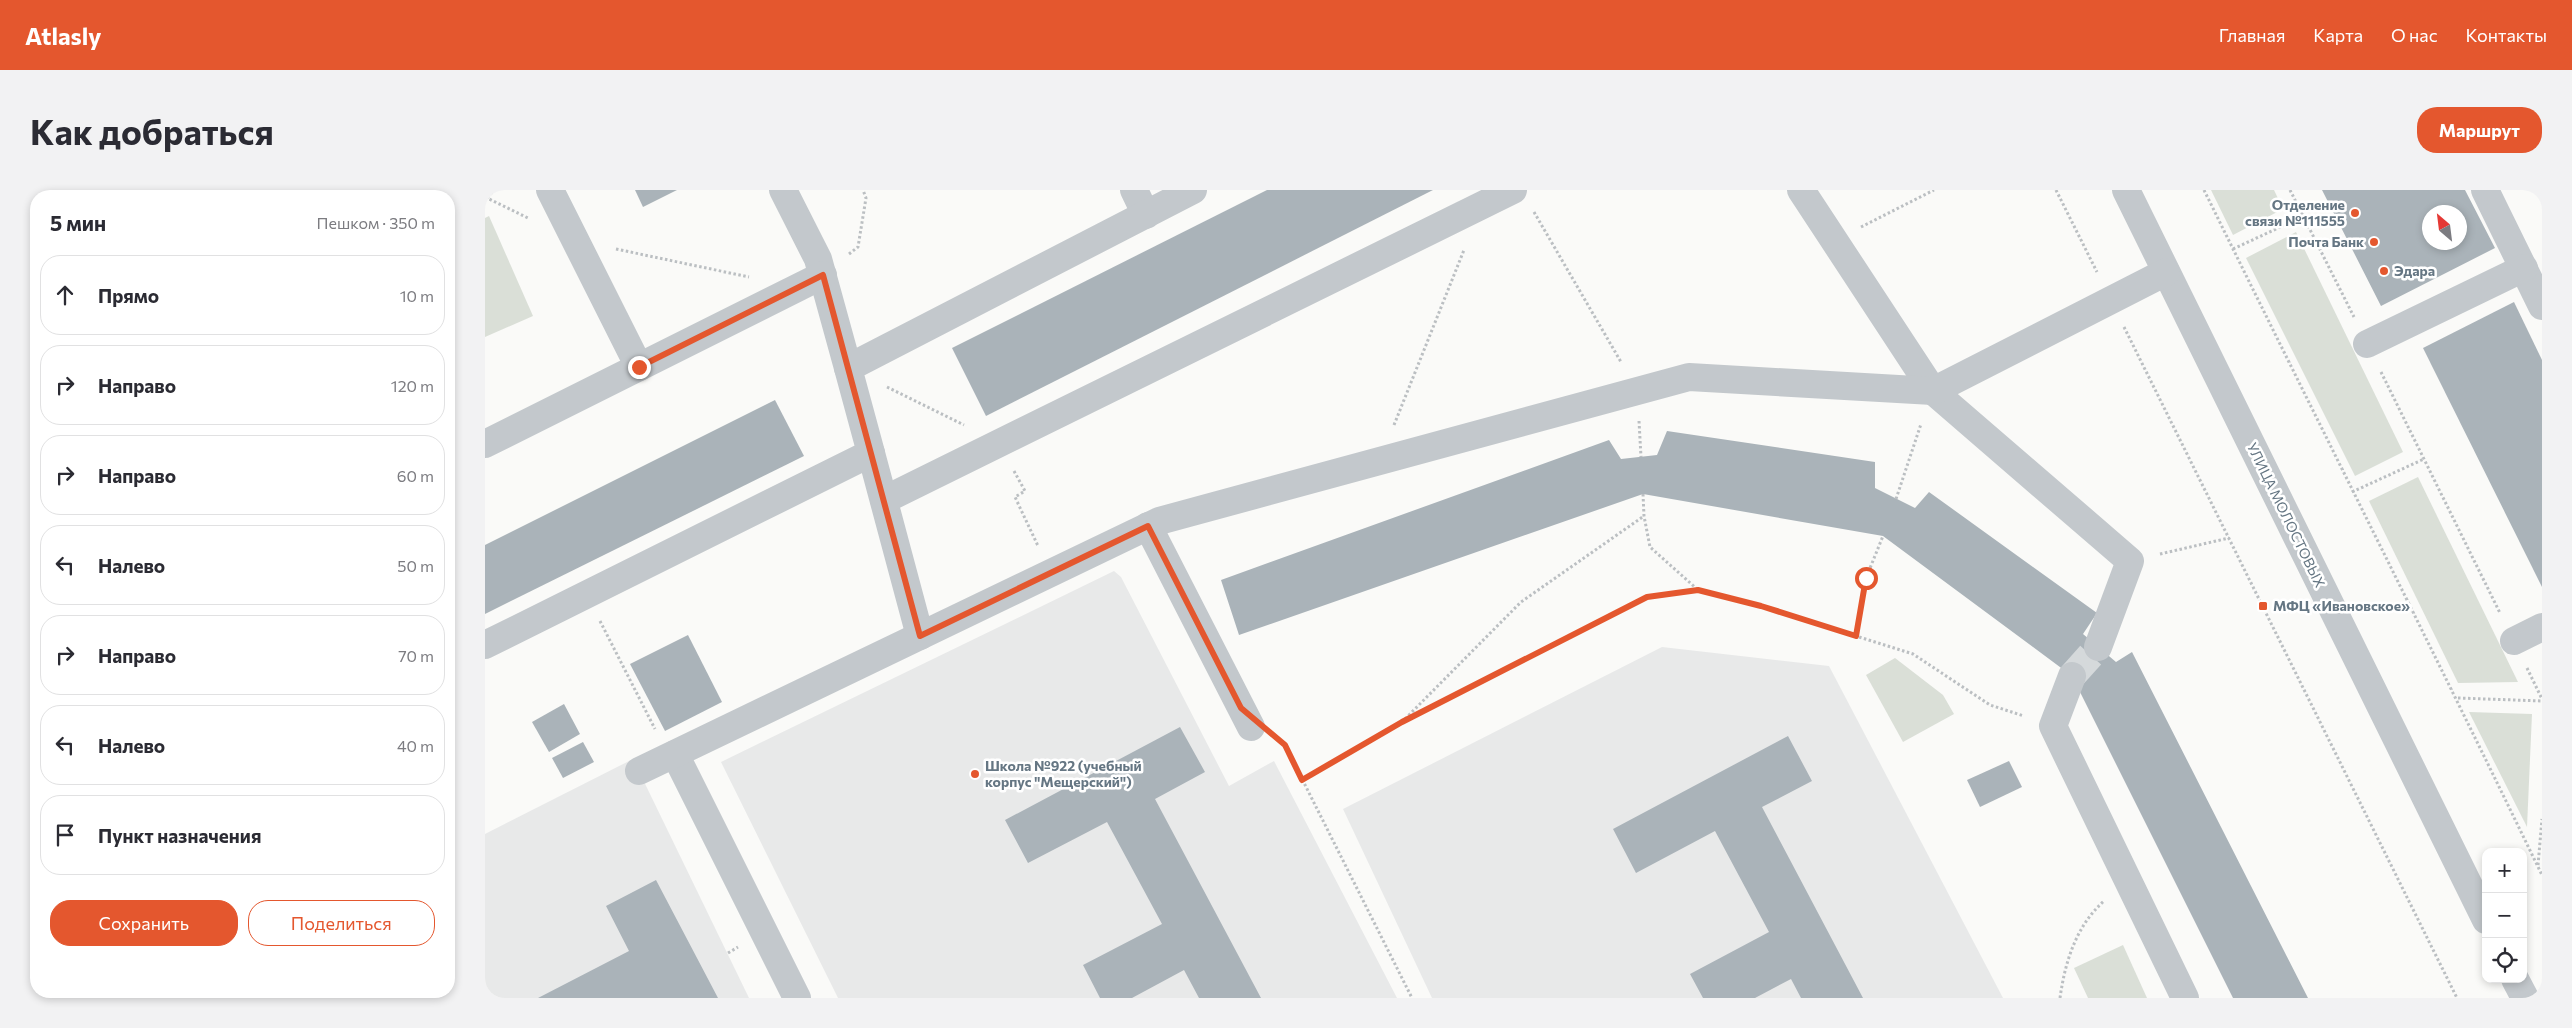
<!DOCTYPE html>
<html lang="ru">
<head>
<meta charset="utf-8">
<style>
	body { margin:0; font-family:Commissioner,sans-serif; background:#f2f2f3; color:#2b2b33 }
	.controls { position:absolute; right:15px; bottom:15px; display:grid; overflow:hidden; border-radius:10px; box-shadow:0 2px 8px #0003 }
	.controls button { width:45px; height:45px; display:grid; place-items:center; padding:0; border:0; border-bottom:1px solid #e1e1e2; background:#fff; color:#2b2b33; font:25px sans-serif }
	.compass { position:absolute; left:1937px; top:15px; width:45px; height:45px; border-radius:50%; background:#fff; box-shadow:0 2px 8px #0003; rotate:332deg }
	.stop { position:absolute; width:15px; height:15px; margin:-11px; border:4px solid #e4572e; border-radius:50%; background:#fff }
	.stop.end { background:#e4572e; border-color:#fff; box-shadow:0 1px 5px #0008 }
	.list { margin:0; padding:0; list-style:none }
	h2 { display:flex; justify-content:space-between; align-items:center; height:65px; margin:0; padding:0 20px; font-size:21px }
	h2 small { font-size:16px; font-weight:400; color:#7c7c81 }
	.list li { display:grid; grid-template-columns:32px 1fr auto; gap:15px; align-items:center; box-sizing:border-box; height:80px; margin:0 10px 10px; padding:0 10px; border:1px solid #e1e1e2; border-radius:20px }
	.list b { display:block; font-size:19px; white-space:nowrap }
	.list em { font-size:16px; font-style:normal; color:#7c7c81 }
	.actions { display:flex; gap:10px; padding:15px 20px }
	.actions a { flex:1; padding:11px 0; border:1px solid #e4572e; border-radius:20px; text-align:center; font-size:18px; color:#e4572e }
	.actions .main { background:#e4572e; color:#fff }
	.icon { flex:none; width:28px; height:28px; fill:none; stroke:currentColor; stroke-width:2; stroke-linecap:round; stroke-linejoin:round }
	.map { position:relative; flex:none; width:2057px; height:808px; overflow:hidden; border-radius:20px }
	header { display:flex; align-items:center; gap:30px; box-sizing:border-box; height:70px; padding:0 25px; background:#e4572e; color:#fff }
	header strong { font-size:24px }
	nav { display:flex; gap:28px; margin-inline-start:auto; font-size:18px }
	.intro { display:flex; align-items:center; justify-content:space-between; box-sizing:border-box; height:120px; padding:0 30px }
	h1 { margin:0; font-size:35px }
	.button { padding:12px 22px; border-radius:20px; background:#e4572e; color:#fff; font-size:18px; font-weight:700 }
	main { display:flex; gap:30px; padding:0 30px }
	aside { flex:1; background:#fff; border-radius:20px; box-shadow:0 2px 8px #0003 }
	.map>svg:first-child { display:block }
	.built { fill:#e8e9e9 }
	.green { fill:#dadfd7 }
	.building { fill:#aab3b9; fill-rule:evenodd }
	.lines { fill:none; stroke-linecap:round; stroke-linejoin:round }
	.minor-tunnel { stroke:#d5d9db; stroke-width:28; stroke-dasharray:28 14; stroke-linecap:butt }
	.path { stroke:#bbbfc2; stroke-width:3; stroke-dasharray:2.5 2.5; stroke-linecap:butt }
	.minor { stroke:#c3c8cc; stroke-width:28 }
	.route { stroke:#e4572e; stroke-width:6 }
	.poi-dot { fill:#e4572e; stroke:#fff; stroke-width:2 }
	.labels { text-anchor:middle; stroke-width:5; stroke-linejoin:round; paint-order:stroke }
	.poi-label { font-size:14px; font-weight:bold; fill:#657683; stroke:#fff; text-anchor:start }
	.street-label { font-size:14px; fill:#657683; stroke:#fff }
</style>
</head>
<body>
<header>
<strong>Atlasly</strong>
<nav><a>Главная</a><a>Карта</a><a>О нас</a><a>Контакты</a></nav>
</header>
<div class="intro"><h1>Как добраться</h1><a class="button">Маршрут</a></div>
<main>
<aside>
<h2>5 мин<small>Пешком · 350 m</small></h2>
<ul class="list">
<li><svg class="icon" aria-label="ahead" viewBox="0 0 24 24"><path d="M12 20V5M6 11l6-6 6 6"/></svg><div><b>Прямо</b></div><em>10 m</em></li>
<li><svg class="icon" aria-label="right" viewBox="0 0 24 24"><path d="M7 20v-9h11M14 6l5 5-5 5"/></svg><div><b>Направо</b></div><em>120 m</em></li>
<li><svg class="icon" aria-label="right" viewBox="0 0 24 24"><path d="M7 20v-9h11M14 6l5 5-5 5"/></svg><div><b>Направо</b></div><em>60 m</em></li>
<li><svg class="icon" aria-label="left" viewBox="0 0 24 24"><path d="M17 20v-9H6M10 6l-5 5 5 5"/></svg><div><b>Налево</b></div><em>50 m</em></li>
<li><svg class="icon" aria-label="right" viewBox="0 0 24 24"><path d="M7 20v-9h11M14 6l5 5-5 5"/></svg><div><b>Направо</b></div><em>70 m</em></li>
<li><svg class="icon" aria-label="left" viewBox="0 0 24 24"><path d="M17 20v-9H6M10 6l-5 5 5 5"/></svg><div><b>Налево</b></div><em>40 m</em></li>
<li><svg class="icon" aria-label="arrive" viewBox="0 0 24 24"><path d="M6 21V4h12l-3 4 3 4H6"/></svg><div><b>Пункт назначения</b></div></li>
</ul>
<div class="actions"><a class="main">Сохранить</a><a>Поделиться</a></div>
</aside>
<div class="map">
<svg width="2057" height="808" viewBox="0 0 2057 808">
	<rect width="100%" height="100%" fill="#fafaf8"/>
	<g class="built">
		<polygon points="629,381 636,387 744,596 789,571 912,808 353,808 236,572"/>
		<polygon points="1177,457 1344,476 1518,808 947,808 858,619"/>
		<polygon points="148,569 264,808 0,808 0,644"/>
	</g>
	<g class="green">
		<polygon points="1726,0 1789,0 1798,19 1748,45"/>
		<polygon points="4,26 48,126 0,147 0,28"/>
		<polygon points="1811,42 1918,262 1870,286 1761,68"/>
		<polygon points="1933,287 2033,492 1973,493 1884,311"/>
		<polygon points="1410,468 1458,505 1469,524 1418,552 1381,485"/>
		<polygon points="1984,522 2047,524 2042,637"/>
		<polygon points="1638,755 1662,808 1603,808 1589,778"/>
	</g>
	<g class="building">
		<polygon points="150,0 192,0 158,17"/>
		<polygon points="782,0 948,0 501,226 467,158"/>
		<path d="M1837,0H1980L2010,58L1896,116ZM1944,22H1974V52H1944Z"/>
		<polygon points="2029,112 2057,170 2057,397 1938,158"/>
		<polygon points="290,210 319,266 0,424 0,355"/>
		<polygon points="1182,241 1390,272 1390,298 1430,318 1444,302 1612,423 1598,444 1631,472 1647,462 1823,808 1748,808 1587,486 1398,346 1158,304 754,445 736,390 1124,250 1136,269 1172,265"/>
		<polygon points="203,445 237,512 180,541 145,474"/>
		<polygon points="79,514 95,544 64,562 47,532"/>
		<polygon points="695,537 720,582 670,609 776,808 714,808 699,780 647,808 615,808 598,775 677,734 622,632 543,673 520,630"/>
		<polygon points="1303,546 1327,591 1277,617 1378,808 1316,808 1306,789 1270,808 1218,808 1205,784 1284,742 1230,641 1151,683 1128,639"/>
		<polygon points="98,552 109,572 78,588 67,568"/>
		<polygon points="1524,571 1537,597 1495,617 1482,590"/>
		<polygon points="171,690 233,808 53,808 144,761 121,716"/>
	</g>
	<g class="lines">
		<polyline class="minor-tunnel" points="1587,486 1613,457"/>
		<g class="path">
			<polyline points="1571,0 1612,82"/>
			<path d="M1719,0C1831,228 1946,456 2057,685"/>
			<polyline points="1805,0 1869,127"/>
			<polyline points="0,7 43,28"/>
			<polyline points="2,8 9,0"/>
			<polyline points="1049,22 1136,172"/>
			<polyline points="1376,37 1449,0"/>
			<polyline points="131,59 264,87"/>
			<polyline points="1748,59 1819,26"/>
			<polyline points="364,64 373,57 381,8 378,0"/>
			<polyline points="1639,137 1972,808"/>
			<polyline points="1896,182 2015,423"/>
			<polyline points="402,197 479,235"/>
			<polyline points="1154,231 1156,267"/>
			<polyline points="909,235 979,60"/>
			<polyline points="529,281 540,301 530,307 553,356"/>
			<polyline points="1867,302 1939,269"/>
			<polyline points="1158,304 1159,326 1165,357 1212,399"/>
			<polyline points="1411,309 1436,234"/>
			<polyline points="1675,364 1744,348"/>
			<polyline points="115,431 170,539"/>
			<polyline points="1371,446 1381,388 1398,346"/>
			<polyline points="2042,478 2057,509"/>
			<polyline points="1973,508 2057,511"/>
			<polyline points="920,529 1036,412 1159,326"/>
			<polyline points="795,551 800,555 927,808"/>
			<polyline points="817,590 917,532 1162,407 1213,400 1276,416 1428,464 1505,515 1539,526"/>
			<polyline points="2053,675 2057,629"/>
			<polyline points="243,763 253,757"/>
			<path d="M1575,808C1580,772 1591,736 1619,711"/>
		</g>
		<g class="minor">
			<polyline points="65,0 154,177"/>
			<polyline points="298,0 333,69 363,178"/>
			<polyline points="649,0 661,25"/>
			<polyline points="1316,0 1448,201 1645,371 1613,457"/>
			<polyline points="1641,0 2001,730"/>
			<polyline points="2000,0 2057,116"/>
			<polyline points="1882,154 2039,78"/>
			<polyline points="0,254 338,85"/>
			<polyline points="386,263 435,446"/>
			<polyline points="399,310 1028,0"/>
			<polyline points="663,336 766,537"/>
			<polyline points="2029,451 2057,437"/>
			<polyline points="0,455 386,263 363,178 708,0"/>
			<polyline points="1587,486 1568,536 1700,808"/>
			<polyline points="190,564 312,808"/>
			<polyline points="154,581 674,331 1204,187 1448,201 1681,82"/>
			<polyline points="2030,789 2040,808"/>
		</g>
	</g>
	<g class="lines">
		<polyline class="route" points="154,177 338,85 435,446 663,336 756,518 800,555 817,590 917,532 1162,407 1213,400 1276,416 1371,446 1381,388"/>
	</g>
	<g class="poi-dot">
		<circle cx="1870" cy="23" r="5"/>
		<circle cx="1889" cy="52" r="5"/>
		<circle cx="1899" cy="81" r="5"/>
		<rect x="1773" y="411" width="10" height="10" rx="2.5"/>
		<circle cx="490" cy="584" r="5"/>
	</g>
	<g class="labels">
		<g class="poi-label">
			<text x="1860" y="20" text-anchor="end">Отделение<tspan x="1860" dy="16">связи №111555</tspan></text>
			<text x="1879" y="57" text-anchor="end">Почта Банк</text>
			<text x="1909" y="86">Эдара</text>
			<text x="1788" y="421">МФЦ «Ивановское»</text>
			<text x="500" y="581">Школа №922 (учебный<tspan x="500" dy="16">корпус "Мещерский")</tspan></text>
		</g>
		<g class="street-label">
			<text transform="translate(1801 325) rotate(64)" y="5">УЛИЦА МОЛОСТОВЫХ</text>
		</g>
	</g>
</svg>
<div class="controls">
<button>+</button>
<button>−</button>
<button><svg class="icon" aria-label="locate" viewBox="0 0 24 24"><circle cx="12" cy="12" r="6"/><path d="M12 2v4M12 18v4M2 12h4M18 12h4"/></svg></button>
</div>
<svg class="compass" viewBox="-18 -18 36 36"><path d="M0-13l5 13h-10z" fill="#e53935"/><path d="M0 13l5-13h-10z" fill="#7c7c81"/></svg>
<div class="stop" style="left:1381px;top:388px"></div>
<div class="stop end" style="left:154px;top:177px"></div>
</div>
</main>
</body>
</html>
